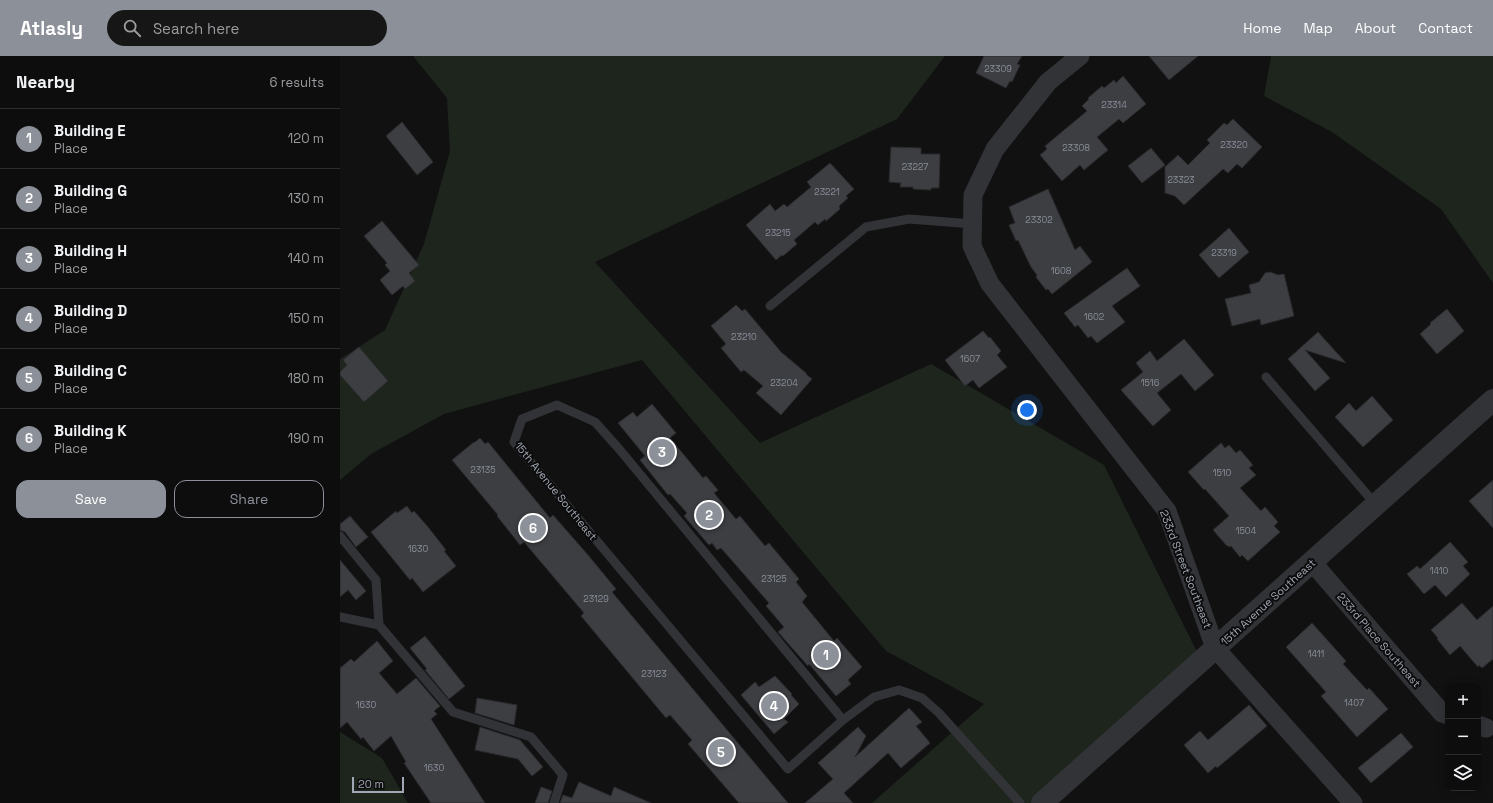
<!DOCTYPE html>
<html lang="en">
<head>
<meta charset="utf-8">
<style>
	body { margin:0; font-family:"Space Grotesk",sans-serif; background:#161617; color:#f1f3f6 }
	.controls { position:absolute; right:12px; bottom:12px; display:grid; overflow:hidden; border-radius:8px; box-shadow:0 2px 10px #0003 }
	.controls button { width:36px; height:36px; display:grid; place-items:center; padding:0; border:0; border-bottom:1px solid #2d2d2e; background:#0d0d0e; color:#f1f3f6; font:20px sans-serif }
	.scale { position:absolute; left:12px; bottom:10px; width:52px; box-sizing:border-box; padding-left:4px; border:2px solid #a1a8b4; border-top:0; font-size:11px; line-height:14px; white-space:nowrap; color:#a1a8b4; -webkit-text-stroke:3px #0c0c0d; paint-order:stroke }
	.you { position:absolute; left:687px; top:354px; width:14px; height:14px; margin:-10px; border:3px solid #fff; border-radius:50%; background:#1a73e8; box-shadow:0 0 0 6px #1a73e833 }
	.badge { display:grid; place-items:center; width:26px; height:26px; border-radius:50%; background:#8c9099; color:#fff; font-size:13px; font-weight:700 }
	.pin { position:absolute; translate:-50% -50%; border:2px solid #fff; box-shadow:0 1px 4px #0006 }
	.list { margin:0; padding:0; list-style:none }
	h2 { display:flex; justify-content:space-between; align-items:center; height:52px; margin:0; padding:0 16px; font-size:17px }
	h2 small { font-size:13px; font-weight:400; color:#9a9c9e }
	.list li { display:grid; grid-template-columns:26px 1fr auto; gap:12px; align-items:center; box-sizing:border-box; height:60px; padding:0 16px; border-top:1px solid #2d2d2e }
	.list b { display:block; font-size:15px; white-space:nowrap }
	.list p { margin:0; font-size:13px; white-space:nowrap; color:#9a9c9e }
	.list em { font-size:13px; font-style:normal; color:#9a9c9e }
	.actions { display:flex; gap:8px; padding:12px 16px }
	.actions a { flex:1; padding:9px 0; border:1px solid #8c9099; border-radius:12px; text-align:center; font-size:14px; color:#8c9099 }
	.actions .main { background:#8c9099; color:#fff }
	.icon { flex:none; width:22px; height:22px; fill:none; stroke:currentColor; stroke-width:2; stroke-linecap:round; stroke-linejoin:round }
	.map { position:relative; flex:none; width:1153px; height:747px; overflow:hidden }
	header { display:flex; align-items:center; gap:24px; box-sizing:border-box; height:56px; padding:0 20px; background:#8c9099; color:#fff }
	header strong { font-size:19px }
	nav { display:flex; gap:22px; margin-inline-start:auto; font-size:14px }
	.search { width:280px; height:36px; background:#161617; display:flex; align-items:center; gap:10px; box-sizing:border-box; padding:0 14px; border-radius:22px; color:#9a9c9e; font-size:15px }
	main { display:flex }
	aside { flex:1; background:#0d0d0e }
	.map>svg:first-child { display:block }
	.green { fill:#1d251d }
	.building { fill:#3d3e42; stroke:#2b2b2e }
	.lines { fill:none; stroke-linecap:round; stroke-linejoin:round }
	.service { stroke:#323337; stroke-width:9 }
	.minor { stroke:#323337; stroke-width:19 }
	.tertiary { stroke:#323337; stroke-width:22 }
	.labels { text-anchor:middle; stroke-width:4; stroke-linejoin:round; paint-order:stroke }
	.number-label { font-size:9px; fill:#888e98 }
	.street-label { font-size:11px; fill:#a1a8b4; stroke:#0c0c0d }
</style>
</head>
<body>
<header>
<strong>Atlasly</strong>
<div class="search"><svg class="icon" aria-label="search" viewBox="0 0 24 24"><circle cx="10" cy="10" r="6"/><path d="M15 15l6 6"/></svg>Search here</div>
<nav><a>Home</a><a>Map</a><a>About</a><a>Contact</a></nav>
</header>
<main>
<aside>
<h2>Nearby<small>6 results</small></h2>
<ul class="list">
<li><span class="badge">1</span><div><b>Building E</b><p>Place</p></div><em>120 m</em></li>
<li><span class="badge">2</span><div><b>Building G</b><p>Place</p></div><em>130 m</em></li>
<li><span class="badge">3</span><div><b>Building H</b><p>Place</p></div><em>140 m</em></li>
<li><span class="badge">4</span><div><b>Building D</b><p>Place</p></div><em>150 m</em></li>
<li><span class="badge">5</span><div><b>Building C</b><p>Place</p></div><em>180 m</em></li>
<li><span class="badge">6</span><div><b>Building K</b><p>Place</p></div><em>190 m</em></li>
</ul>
<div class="actions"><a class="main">Save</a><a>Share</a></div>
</aside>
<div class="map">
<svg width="1153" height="747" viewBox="0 0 1153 747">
	<rect width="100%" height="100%" fill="#111112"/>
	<g class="green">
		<polygon points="73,0 605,0 557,63 255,206 420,387 591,308 764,409 860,602 700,747 532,747 644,648 546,595 302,304 104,358 31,398 0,424 0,303 45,274 84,188 110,95 107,42"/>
		<polygon points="931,0 1153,0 1153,227 1101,153 992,76 924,40"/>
		<polygon points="0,676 42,702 68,747 0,747"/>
	</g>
	<g class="building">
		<polygon points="644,0 682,0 677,8 680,9 672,26 670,25 666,32 636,17"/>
		<polygon points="809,0 858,0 829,24"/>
		<polygon points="783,20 806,48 783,67 779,63 757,81 768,94 744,114 740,109 722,125 700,99 707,93 705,90 747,55 742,50 749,43 748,42 762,30 764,32 774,24 776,27"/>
		<polygon points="893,63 922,91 902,112 897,108 888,117 883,113 844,149 835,140 825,137 825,111 838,99 848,109 870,87 867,84 884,67 887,69"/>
		<polygon points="62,66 93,106 77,119 46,80"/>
		<polygon points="551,91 581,92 581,98 600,98 599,132 591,132 591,134 573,133 573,131 560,131 561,127 549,126"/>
		<polygon points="811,92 825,109 802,127 788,110"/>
		<polygon points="490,107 514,133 506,140 508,142 499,150 500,153 486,165 485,163 478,169 475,166 454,184 457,188 443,200 442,199 436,204 406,169 430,148 435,155 444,148 447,151 471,131 467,126"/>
		<polygon points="708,133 735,194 740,190 752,206 712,238 708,233 706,234 696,221 697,219 691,211 678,184 676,185 669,169 675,167 669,151"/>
		<polygon points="42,165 79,209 69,217 75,225 65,233 63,230 52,239 40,224 50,215 45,209 47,207 24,180"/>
		<polygon points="889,172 909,196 879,222 859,199"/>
		<polygon points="787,212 800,230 772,250 785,266 757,287 751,280 748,282 738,269 735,271 724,257"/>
		<polygon points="930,216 938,219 944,218 954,260 921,269 920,263 892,270 885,243 911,237 909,229 919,226 925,217"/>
		<polygon points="396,249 402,255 405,253 441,296 466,317 466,318 472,323 441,359 416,337 423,330 404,314 401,316 381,292 386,288 371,270"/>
		<polygon points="1107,253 1124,275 1097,298 1080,278 1091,268 1090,267"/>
		<polygon points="643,275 649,282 650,281 661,295 657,299 667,311 639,332 633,324 625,330 605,304"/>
		<polygon points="978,276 1006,307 965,294 990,322 975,335 948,303"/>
		<polygon points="844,283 874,319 855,335 841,318 817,337 831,354 813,370 781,334 803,316 796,307 810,295 817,305"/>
		<polygon points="19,291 48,325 24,346 0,319 0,316 7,309 3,304"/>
		<polygon points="1032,340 1053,364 1023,391 995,361 1009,347 1016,355"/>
		<polygon points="312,348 336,377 330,382 363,422 366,420 378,434 374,437 396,463 400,460 425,490 429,487 459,523 456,526 467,540 462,546 494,585 497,582 522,611 508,624 511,628 496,640 469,608 468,610 438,576 444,571 426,550 429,547 381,492 377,494 372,487 369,489 344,460 347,457 330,438 328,439 300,404 305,400 278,367 293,356 297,361"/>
		<polygon points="140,382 145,388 148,386 210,462 213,459 248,499 276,533 272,536 448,747 399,747 348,688 352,684 330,659 326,662 241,560 244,557 184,486 180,489 157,460 158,459 112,404 134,386 134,387"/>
		<polygon points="881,387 885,392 889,389 896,397 900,394 913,409 909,412 916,419 900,432 921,455 925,451 938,466 934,470 940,476 908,505 902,499 900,501 891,490 889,491 887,489 887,490 873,474 889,460 865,433 864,434 848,416"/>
		<polygon points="1153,424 1153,472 1129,445"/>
		<polygon points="67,450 72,457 74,455 88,471 106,494 104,495 116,510 83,536 72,522 70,524 31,476 56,455 57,457"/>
		<polygon points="10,460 28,481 16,491 5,476 0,474 0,468"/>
		<polygon points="1110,486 1128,506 1123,510 1130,518 1106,541 1095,529 1084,538 1067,518 1077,510 1080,513"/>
		<polygon points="0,504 26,535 16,544 8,534 0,541"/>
		<polygon points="1122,547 1137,564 1153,550 1153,603 1142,612 1139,609 1138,611 1120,590 1110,599 1097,583 1098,582 1091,574"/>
		<polygon points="972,567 1006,605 1003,608 1027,634 1029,632 1048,653 1017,681 981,640 986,636 946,591"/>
		<polygon points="85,580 125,630 109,643 85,614 87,613 70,592"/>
		<polygon points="37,585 53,605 39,617 57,638 76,622 100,650 94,655 97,658 91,663 145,747 91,747 64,707 66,706 51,680 34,695 23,681 21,683 7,666 0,672 0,612 11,603 14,606"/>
		<polygon points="435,620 452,638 451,639 459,648 444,663 448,666 434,678 401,639 415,626 419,631"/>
		<polygon points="137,642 177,649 174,669 135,657"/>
		<polygon points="909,649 927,670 877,712 876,710 868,717 844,689 860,675 868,684"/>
		<polygon points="569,652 582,666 576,670 590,687 561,712 548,697 504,737 513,747 465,747 493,723 478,707 518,671 526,680 515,701"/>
		<polygon points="140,671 180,684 203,711 192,720 178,703 135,694"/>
		<polygon points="1061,677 1073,691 1031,727 1018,712"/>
		<polygon points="239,726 271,740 274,731 311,747 220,747 223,739 232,742"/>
		<polygon points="201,731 212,735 208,747 195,747"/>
	</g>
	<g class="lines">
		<g class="service">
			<polyline points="430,250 526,171 569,163 633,168"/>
			<polyline points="926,321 1036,449"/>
			<polyline points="0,480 36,524 39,569 113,656 191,681 223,719 214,747"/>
			<polyline points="0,561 39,569"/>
			<polyline points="503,664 280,394 255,366 217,349 182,363 174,386 448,713 503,664 534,641 559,634 582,642 599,657 680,747"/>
		</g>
		<g class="minor">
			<polyline points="740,0 708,26 655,93 633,139 632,190 650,228 827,455 875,592 1013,747"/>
			<polyline points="972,506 1102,657 1108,659"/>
			<polyline points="1138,669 1146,672"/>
		</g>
		<polyline class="tertiary" points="702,747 1153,344"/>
	</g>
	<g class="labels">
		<g class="number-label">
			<text x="658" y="16">23309</text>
			<text x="774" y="52">23314</text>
			<text x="894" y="92">23320</text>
			<text x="736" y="95">23308</text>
			<text x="575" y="114">23227</text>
			<text x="841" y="127">23323</text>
			<text x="487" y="139">23221</text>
			<text x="699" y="167">23302</text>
			<text x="438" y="180">23215</text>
			<text x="884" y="200">23319</text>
			<text x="721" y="218">1608</text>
			<text x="754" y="264">1602</text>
			<text x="404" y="284">23210</text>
			<text x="630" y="306">1607</text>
			<text x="444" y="330">23204</text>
			<text x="810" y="330">1516</text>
			<text x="143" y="417">23135</text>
			<text x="882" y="420">1510</text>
			<text x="906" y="478">1504</text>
			<text x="78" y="496">1630</text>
			<text x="1099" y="518">1410</text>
			<text x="434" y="526">23125</text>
			<text x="256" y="546">23129</text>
			<text x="976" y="601">1411</text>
			<text x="314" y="621">23123</text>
			<text x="1014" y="650">1407</text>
			<text x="26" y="652">1630</text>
			<text x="94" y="715">1630</text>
		</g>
		<g class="street-label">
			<text transform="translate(216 435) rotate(51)" y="4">15th Avenue Southeast</text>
			<text transform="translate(846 513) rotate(69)" y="4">233rd Street Southeast</text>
			<text transform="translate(928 546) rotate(-42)" y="4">15th Avenue Southeast</text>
			<text transform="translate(1039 584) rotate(49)" y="4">233rd Place Southeast</text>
		</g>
	</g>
</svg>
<div class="controls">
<button>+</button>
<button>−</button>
<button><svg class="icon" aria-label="layers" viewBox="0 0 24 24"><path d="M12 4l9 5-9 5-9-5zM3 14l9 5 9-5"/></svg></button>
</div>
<div class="scale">20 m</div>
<div class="you"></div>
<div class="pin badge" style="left:486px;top:599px">1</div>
<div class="pin badge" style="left:369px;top:459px">2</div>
<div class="pin badge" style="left:322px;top:396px">3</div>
<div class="pin badge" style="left:434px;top:650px">4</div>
<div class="pin badge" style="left:381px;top:696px">5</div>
<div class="pin badge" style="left:193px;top:472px">6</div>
</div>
</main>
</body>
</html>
